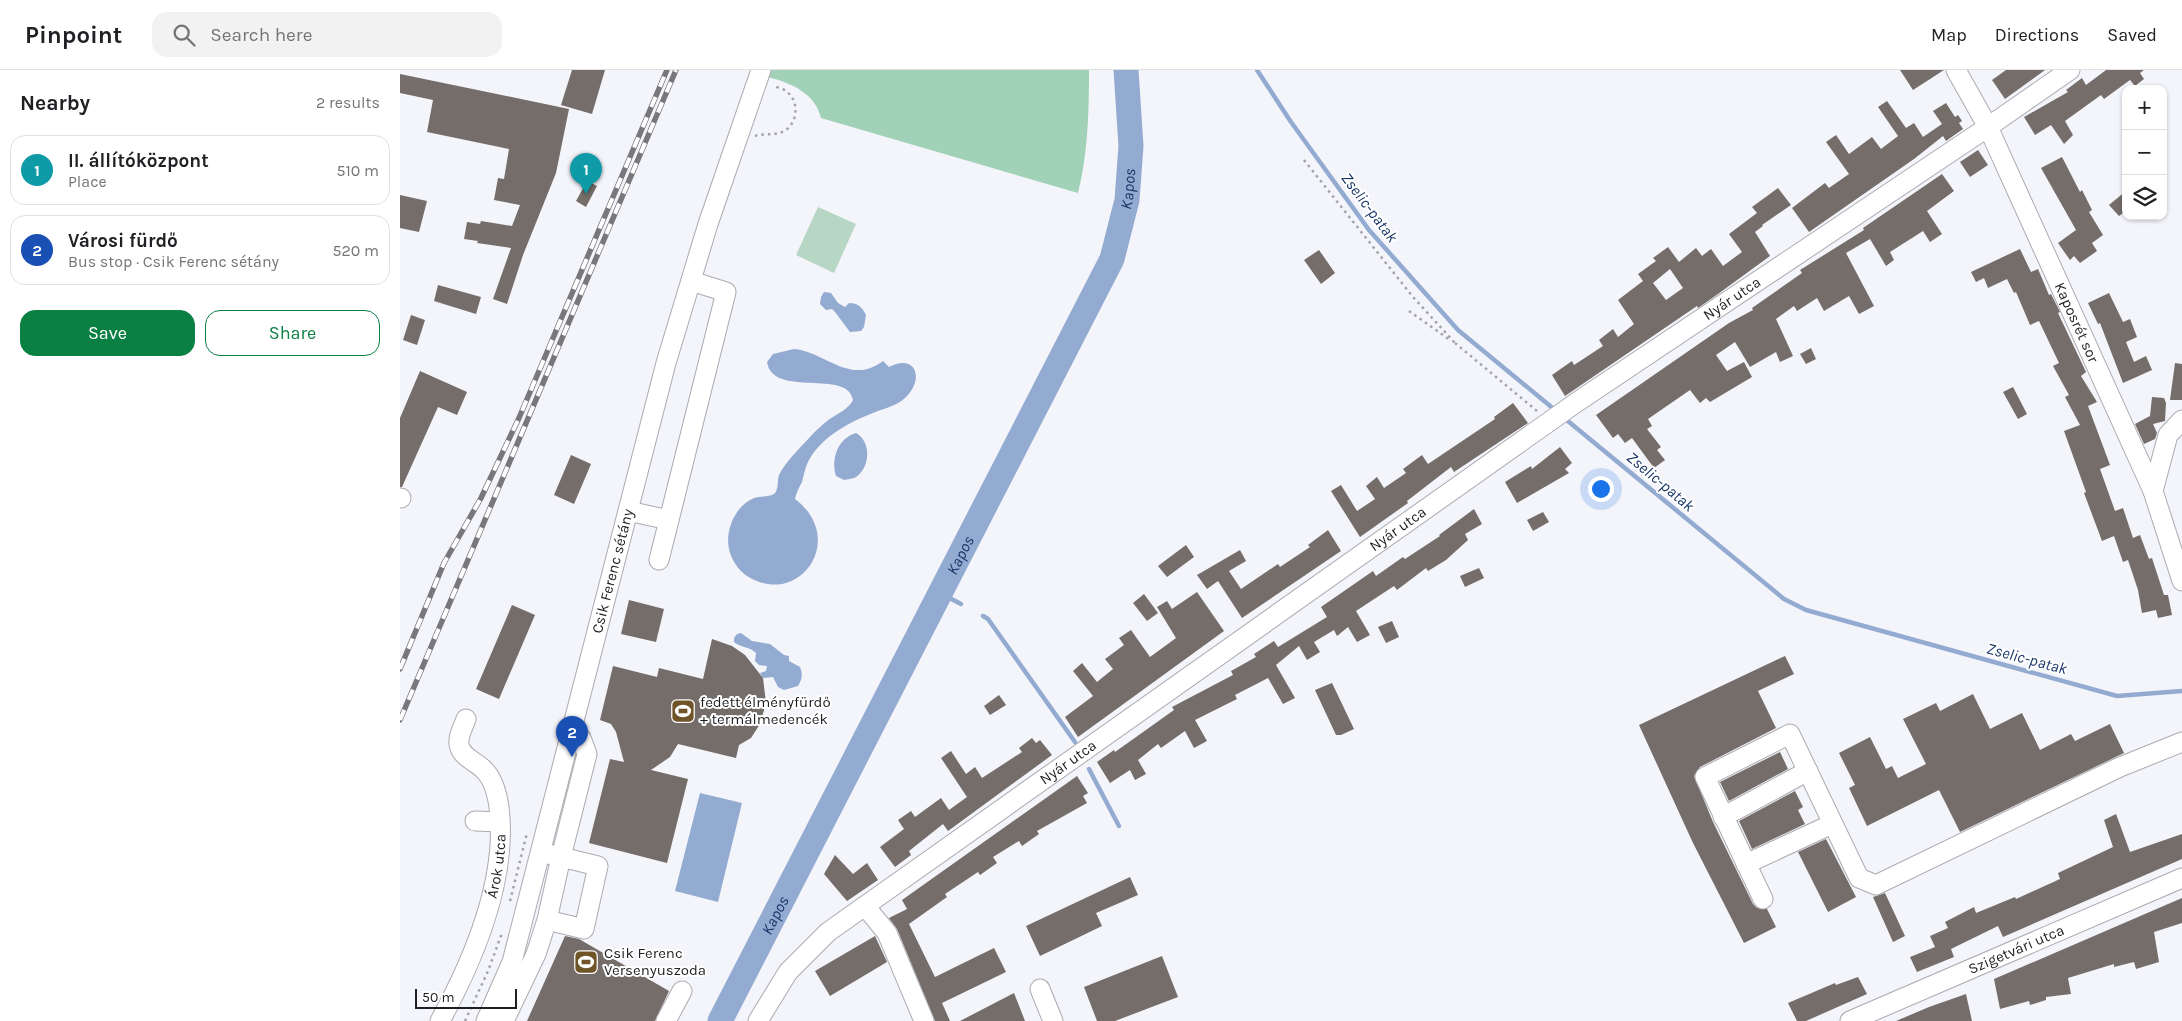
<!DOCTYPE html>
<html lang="en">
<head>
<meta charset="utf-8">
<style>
	body { margin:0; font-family:Karla,sans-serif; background:#f2f2f2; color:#202124 }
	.controls { position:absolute; right:15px; top:15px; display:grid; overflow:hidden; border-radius:10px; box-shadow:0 1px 4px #0004 }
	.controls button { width:45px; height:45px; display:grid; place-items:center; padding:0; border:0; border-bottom:1px solid #e0e0e0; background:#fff; color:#202124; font:25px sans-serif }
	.scale { position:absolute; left:15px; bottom:12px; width:102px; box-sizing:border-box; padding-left:5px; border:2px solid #1f1e21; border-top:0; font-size:14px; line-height:18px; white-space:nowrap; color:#1f1e21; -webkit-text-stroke:4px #fff; paint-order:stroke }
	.you { position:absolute; left:1200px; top:418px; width:18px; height:18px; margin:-12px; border:4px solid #fff; border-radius:50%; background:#1a73e8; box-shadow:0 0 0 8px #1a73e833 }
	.badge { display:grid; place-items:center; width:32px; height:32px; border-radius:50%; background:#0b8043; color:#fff; font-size:16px; font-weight:700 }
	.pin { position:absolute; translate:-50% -41px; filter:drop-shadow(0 1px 2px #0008) }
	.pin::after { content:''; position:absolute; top:26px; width:18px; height:15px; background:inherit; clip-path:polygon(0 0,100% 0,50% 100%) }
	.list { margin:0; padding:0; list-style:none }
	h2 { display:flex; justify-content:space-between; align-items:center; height:65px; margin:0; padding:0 20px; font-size:21px }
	h2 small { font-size:16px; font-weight:400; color:#757577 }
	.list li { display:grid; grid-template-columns:32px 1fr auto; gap:15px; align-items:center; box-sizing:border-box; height:70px; margin:0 10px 10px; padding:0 10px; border:1px solid #e0e0e0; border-radius:15px }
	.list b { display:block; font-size:19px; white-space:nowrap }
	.list p { margin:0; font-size:16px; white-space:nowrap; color:#757577 }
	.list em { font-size:16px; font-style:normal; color:#757577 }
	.actions { display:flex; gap:10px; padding:15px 20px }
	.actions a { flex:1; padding:11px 0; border:1px solid #0b8043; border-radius:15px; text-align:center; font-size:18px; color:#0b8043 }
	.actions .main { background:#0b8043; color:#fff }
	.icon { flex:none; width:28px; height:28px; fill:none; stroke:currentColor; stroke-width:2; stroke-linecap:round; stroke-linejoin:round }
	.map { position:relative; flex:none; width:1782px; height:951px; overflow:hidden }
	header { display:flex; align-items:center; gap:30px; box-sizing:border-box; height:70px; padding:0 25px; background:#fff; border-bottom:1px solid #e0e0e0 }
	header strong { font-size:24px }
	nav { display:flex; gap:28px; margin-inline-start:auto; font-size:18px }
	.search { width:350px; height:45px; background:#f2f2f2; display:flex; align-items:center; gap:12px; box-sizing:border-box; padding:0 18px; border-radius:15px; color:#757577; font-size:19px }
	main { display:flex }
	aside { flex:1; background:#fff }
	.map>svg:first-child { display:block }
	.green { fill:#b7d7c4 }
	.forest { fill:#a1d1b6 }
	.water { fill:#93abd1 }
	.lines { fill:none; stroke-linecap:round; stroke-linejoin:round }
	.stream { stroke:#93abd1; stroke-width:4.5 }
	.river { stroke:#93abd1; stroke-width:25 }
	.building { fill:#746d69; fill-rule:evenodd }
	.minor-casing { stroke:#abaab1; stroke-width:21 }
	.path { stroke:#a2a2a7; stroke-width:2.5; stroke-dasharray:2.5 4; stroke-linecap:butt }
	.minor { stroke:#fff; stroke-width:19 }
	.rail-casing { stroke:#78777c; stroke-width:5.5 }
	.rail { stroke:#fff; stroke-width:4; stroke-dasharray:11; stroke-linecap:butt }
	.labels { text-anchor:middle; stroke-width:4; stroke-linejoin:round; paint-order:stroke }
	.street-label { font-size:15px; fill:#1f1e21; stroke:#fff }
	.poi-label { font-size:15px; fill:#1f1e21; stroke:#fff; text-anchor:start }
	.water-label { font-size:16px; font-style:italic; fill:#193768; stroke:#fff }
</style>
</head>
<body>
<header>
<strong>Pinpoint</strong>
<div class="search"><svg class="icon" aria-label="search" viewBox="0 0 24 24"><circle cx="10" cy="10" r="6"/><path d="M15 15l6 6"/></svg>Search here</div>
<nav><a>Map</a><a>Directions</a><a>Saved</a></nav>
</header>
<main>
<aside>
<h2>Nearby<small>2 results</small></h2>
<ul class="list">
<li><span class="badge" style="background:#0f9aa8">1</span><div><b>II. állítóközpont</b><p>Place</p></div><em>510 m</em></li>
<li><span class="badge" style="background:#1a4fb4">2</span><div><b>Városi fürdő</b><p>Bus stop · Csik Ferenc sétány</p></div><em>520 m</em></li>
</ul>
<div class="actions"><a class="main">Save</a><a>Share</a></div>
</aside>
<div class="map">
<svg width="1782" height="951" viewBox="0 0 1782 951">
	<rect width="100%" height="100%" fill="#f4f4fb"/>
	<polygon class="green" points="418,137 456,154 434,203 396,185"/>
	<path class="forest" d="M371,0H689C689,42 688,82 678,123L421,48C415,23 391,13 368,7Z"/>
	<g class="water">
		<path d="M424,222L431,223L438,233L445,237L449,233C458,233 462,237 466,245L464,257L461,261L450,262L435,242L432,239L426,240L420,234L421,227Z"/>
		<path d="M394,279C426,282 450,316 483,291L489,297C515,283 525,308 506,327C496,337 481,339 468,345C446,354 421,368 409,390C405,397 404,405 402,412C399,418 396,423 395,429C448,469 399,539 347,506C338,500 331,489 329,479C325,460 335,436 354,428C360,426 372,427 375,423C379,418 377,410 379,405C386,391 400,378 410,367C415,361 421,356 427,351C436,344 448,340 453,330C448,298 373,329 367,292L373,284Z"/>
		<path d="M456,363C471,371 471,397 456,407C453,409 447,409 444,410L436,406C431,389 437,369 456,363Z"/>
		<path d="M341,563L352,571L370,574L384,585L389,586V591L400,597C403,605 402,609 398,616L384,620L378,617L373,607L363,608L360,603L366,601L367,596L359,595L355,591L356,583C349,576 341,578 334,572V568L337,564Z"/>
		<polygon points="300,723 342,733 318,832 275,821"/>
	</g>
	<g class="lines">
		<g class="stream">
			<polyline points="857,0 891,52 969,160 1058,260 1155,340"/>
			<polyline points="1163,347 1384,529 1406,540 1717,626 1782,621"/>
			<polyline points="540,523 561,534"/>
			<polyline points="583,546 588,549 675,672"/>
			<polyline points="689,699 719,756"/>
		</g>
		<path class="river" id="s1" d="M320,951L712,189L727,130L731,76L726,0"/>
	</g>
	<g class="building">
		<polygon points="172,0 205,0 192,44 161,35"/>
		<polygon points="1500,0 1544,0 1513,20"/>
		<polygon points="1606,0 1645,0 1605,29 1592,10"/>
		<polygon points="1706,0 1744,0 1740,3 1744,9 1735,16 1730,10 1704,29 1701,25 1665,51 1673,65 1664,74 1651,55 1635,65 1624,47 1668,22 1666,20 1682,8 1686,15"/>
		<polygon points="0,4 169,39 156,103 123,185 107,234 93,229 111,178 77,173 78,171 64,169 67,152 80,154 81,151 112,156 120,135 94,130 98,108 104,109 109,79 27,62 33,30 0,23"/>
		<polygon points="1487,31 1506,58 1514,53 1523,67 1542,54 1533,41 1546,33 1555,47 1558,45 1562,51 1559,53 1563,59 1546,71 1543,66 1514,89 1409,162 1392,138 1425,113 1429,118 1449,104 1426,72 1436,65 1449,84 1472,67 1481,79 1498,66 1478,37"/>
		<polygon points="1578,80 1588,95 1570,107 1560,92"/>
		<polygon points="1662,87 1680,122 1682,120 1692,140 1689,142 1703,165 1692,173 1697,181 1680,193 1674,186 1670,190 1658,173 1676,160 1641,98"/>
		<polygon points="1542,104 1554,121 1527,141 1542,164 1530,172 1523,161 1490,182 1494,190 1486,196 1470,169 1446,183 1474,236 1459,244 1449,226 1424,241 1417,228 1397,241 1394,236 1376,249 1393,286 1380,292 1376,282 1350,297 1335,272 1316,285 1327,301 1344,292 1352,307 1310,332 1306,328 1300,333 1290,320 1248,349 1252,356 1247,359 1261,377 1257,380 1265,390 1254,398 1232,368 1225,373 1218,364 1213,368 1196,345 1329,253 1353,240 1352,238 1402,203 1400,200 1464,160 1463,158"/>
		<polygon points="187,111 197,116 186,137 176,131"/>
		<path d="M1378,118L1391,135L1362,155L1363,156L1355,162L1370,186L1318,224L1298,238L1297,236L1165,326L1152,305L1172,291L1174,295L1203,276L1199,270L1213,259L1218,267L1234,254L1218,230L1243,211L1238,204L1256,191L1253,188L1268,177L1279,192L1296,178L1302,186L1311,179L1323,196L1342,182L1329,164L1357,143L1352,137ZM1270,199L1283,218L1266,230L1253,213Z"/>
		<polygon points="1726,121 1726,141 1719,146 1709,135"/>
		<polygon points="0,125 27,131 19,162 0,158"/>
		<polygon points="1620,179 1631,202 1638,199 1649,225 1651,224 1660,242 1658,243 1686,302 1681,306 1697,332 1688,336 1710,395 1700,399 1715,441 1723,438 1733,468 1740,465 1749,489 1752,488 1764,525 1768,525 1772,545 1758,548 1756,540 1742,543 1738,520 1728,490 1723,492 1714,466 1702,471 1684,423 1686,422 1664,361 1680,355 1665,327 1669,325 1653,296 1659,293 1639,251 1630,255 1616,222 1614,223 1607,209 1588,218 1584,208 1576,212 1571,202"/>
		<polygon points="919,180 935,203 921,214 904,190"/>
		<polygon points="38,215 81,227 76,244 34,231"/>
		<polygon points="1709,223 1723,252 1730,249 1737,267 1726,272 1734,292 1746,286 1752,300 1723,313 1700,253 1698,254 1688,233"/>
		<polygon points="11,245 25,250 17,275 3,270"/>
		<polygon points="1411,278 1416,289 1406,294 1400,284"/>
		<polygon points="1775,293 1782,294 1782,330 1770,330"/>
		<polygon points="20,301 67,322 57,345 38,337 2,417 0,417 0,348"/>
		<polygon points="1613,317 1627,344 1618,349 1603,322"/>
		<polygon points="1752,327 1764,328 1766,333 1765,351 1753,354 1757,363 1755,369 1744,374 1735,354 1750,346"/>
		<polygon points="1113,333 1128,353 1054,402 1051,397 1007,431 1008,433 960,467 931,421 941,415 957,441 975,429 966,416 977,407 984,418 1006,403 1003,399 1022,385 1028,394 1095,349 1094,347"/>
		<polygon points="1160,377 1172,393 1165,399 1169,403 1117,433 1105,412 1131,396 1132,399"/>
		<polygon points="171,385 191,394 174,434 154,425"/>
		<polygon points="1074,439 1082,454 1065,464 1068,470 1046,490 1028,501 1026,498 997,520 994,516 956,541 970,565 957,572 948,557 937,566 934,560 914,572 920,582 907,590 899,576 876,595 895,628 883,634 868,608 835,625 837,629 795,650 807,671 794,678 785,661 761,678 758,674 738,690 746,704 735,710 730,700 710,713 697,692 714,680 715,682 774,640 772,637 833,605 831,601 856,587 854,584 874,571 878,577 927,547 921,537 973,501 976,506 1003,487 1005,489 1040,466 1039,465"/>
		<polygon points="1143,442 1149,452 1133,461 1127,450"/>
		<polygon points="928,460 941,481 842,548 818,511 807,519 797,505 840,480 846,491 829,501 841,519 878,494 880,497 910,477 908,475"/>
		<polygon points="786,475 794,487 767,507 758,496"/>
		<polygon points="1079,498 1084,508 1065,517 1060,506"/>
		<polygon points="797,522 824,561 678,667 665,647 693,626 673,601 682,593 697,612 713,599 705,589 724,575 719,568 731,560 750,587 776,568 757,537 767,531 772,539"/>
		<polygon points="744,524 758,543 747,551 733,533"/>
		<polygon points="229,530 264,539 256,572 221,564"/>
		<polygon points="112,535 135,545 99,629 76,619"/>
		<polygon points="992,551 999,567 986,573 978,557"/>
		<polygon points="312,569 332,576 345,585 363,608 366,633 360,654 351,668 339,675 336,688 278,674 270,687 251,700 288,709 267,793 189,773 210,689 224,692 216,662 211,654 200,650 213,596 257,607 259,598 303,609"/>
		<polygon points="1385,586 1394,604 1358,621 1376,658 1300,697 1294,706 1313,752 1353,834 1357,838 1367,839 1376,857 1344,873 1293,773 1239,655"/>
		<polygon points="932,613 954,659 941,665 936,665 915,620"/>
		<polygon points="1573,624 1590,659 1622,643 1640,680 1671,664 1675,671 1710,654 1724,683 1560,762 1539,720 1467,756 1449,718 1455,715 1439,683 1470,667 1486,699 1492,696 1498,708 1526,694 1503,649 1536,633 1540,641"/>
		<polygon points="599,625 606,635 590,645 584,636"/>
		<polygon points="632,668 636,673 640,670 652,685 548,761 543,754 509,781 511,785 495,797 480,777 504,759 498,750 511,741 515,747 541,728 549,740 567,727 541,688 551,681 566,704 575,697 582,708 622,682 619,678"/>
		<polygon points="1380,682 1388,699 1329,731 1320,712"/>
		<polygon points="677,706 688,723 683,726 687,733 637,761 639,764 622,776 619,771 593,787 597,793 580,805 578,802 545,824 547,827 509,854 535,907 594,878 606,902 542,933 550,951 535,951 497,859 489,848 507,839 502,830"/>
		<polygon points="1395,721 1403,737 1398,740 1405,754 1352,779 1339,751"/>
		<polygon points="1716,744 1730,782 1782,764 1782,789 1603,867 1598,856 1551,879 1554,887 1517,902 1510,887 1535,877 1530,866 1548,858 1545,852 1574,837 1576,843 1615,827 1616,829 1660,809 1658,803 1713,777 1704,750"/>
		<polygon points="1426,769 1456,827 1428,842 1398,782"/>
		<polygon points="435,785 453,804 467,793 478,810 447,831 424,804"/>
		<polygon points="730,807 738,825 696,843 702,856 640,886 626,856"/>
		<polygon points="1485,823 1505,866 1493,872 1473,827"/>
		<polygon points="1782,828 1782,853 1754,862 1759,892 1736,899 1734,892 1714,897 1714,894 1668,908 1671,924 1646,927 1646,930 1630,935 1629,931 1600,939 1594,909"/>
		<polygon points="165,866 179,869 269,921 255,951 127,951"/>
		<polygon points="475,866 487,892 430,926 415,901"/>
		<polygon points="762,886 778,927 715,951 697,951 684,917"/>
		<polygon points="1458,907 1467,924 1406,951 1397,951 1388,933 1435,913 1436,915"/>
		<polygon points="614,923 625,951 560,951"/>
		<polygon points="1566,924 1572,951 1496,951 1529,937"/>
	</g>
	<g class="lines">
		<g class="minor-casing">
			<g id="minor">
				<path id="s2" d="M1556,0L1588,57L1753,421L1782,511"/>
				<polyline points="1753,421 1768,365 1782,350"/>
				<polyline points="0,428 1,428"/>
				<polyline points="228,441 269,450"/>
				<polyline points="259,490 326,222 291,211"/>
				<polyline points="1323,747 1408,701"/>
				<polyline points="75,751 99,752"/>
				<polyline points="148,784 161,787 187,684 181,668 171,664"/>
				<polyline points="1346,794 1432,754"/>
				<polyline points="1363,829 1305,707 1390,664 1459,808 1476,815 1720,697 1782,672"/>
				<polyline points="465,836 487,863 524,951"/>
				<polyline points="640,919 653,951"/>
				<path id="s3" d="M40,951C74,889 108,809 99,737C97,723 93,708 83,699C76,692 64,688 60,678C56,669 63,658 66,649"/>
				<path id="s4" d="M86,951L112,892L266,293L308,154L361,0"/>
				<polyline points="104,951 136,884 147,850 161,787 198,796 184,859 147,850"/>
				<polyline points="266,951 282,921"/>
				<path id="s5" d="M358,951L388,902L428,862L1177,332L1588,57L1670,0"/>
				<path id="s6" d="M1450,951L1782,808"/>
			</g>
		</g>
		<g class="path">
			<path d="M355,66C365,63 377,66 386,60C398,51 399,31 387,22C384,19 377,17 373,16"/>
			<polyline points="904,90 1013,227 1055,273"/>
			<polyline points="1009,241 1050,270"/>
			<polyline points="1055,273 1137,341"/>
			<polyline points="110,831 127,763"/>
			<polyline points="65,951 88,901 102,863"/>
		</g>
		<use href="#minor" class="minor"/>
		<g class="rail-casing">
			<g id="rail">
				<polyline points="0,599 44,493 81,428 119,348 267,0"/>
				<polyline points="0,650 276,0"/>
			</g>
		</g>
		<use href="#rail" class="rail"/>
	</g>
	<defs>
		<g id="stadium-square" transform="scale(1.25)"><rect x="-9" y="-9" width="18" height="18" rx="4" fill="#6f5427" stroke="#fff"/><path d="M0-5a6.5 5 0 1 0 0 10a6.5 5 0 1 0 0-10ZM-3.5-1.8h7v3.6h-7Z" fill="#fff"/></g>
	</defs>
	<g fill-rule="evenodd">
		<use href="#stadium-square" x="283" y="641"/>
		<use href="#stadium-square" x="186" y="892"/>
	</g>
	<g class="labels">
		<g class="street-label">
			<text dy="5" stroke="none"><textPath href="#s5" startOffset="1218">Nyár utca</textPath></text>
			<text dy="5" stroke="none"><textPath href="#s2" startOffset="280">Kaposrét sor</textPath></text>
			<text dy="5" stroke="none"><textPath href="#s5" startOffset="812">Nyár utca</textPath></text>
			<text dy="5" stroke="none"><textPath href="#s4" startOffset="468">Csik Ferenc sétány</textPath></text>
			<text dy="5" stroke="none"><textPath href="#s5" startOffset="408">Nyár utca</textPath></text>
			<text dy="5" stroke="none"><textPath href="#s3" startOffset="166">Árok utca</textPath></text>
			<text dy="5" stroke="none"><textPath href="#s6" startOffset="181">Szigetvári utca</textPath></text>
		</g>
		<g class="poi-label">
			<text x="300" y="637">fedett élményfürdő<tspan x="300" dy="17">+ termálmedencék</tspan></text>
			<text x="204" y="888">Csik Ferenc<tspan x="204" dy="17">Versenyuszoda</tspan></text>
		</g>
		<g class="water-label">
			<text dy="6" stroke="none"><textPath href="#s1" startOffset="929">Kapos</textPath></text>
			<text transform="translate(970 137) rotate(53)" y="6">Zselic-patak</text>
			<text transform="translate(1261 411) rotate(40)" y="6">Zselic-patak</text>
			<text dy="6" stroke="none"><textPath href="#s1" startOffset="524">Kapos</textPath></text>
			<text transform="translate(1627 588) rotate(15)" y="6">Zselic-patak</text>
			<text dy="6" stroke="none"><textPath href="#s1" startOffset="119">Kapos</textPath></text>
		</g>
	</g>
</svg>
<div class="controls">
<button>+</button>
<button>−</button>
<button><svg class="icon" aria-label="layers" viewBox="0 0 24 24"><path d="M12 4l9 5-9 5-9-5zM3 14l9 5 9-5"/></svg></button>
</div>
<div class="scale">50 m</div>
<div class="you"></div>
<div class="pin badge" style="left:186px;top:124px;background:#0f9aa8">1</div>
<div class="pin badge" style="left:172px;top:687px;background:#1a4fb4">2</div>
</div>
</main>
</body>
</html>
